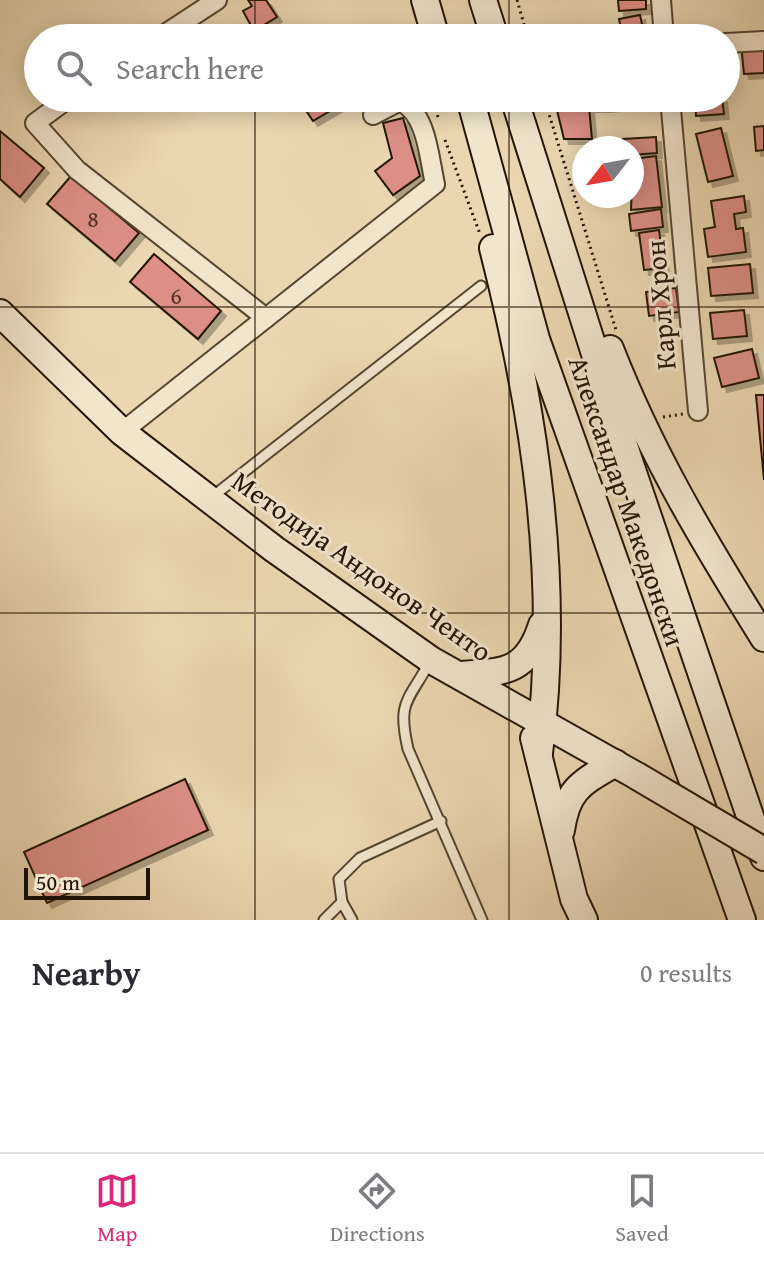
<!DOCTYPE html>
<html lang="en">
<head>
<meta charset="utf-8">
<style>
	body { margin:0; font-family:"Gentium Book Plus",serif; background:#f7f7f7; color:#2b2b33 }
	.compass { position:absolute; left:572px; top:136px; width:72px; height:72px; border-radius:50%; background:#fff; box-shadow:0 4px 20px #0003; rotate:239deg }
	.scale { position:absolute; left:24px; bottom:20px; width:126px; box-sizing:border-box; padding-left:8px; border:4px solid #231505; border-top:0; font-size:22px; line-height:28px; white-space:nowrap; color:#231505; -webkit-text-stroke:6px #f1e5cc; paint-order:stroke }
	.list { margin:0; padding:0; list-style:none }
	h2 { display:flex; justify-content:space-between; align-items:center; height:104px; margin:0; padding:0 32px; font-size:34px }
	h2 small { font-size:26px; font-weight:400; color:#7c7c81 }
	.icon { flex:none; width:44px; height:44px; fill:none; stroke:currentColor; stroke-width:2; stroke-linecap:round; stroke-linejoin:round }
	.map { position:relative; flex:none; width:764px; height:920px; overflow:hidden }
	.search { position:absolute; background:#fff; box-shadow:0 4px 20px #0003; left:24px; right:24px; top:24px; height:88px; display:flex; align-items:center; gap:20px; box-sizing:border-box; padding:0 28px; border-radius:44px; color:#7c7c81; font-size:30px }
	.sheet { height:232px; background:#fff }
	nav { display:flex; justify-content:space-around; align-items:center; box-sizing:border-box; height:112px; border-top:2px solid #e1e1e2; background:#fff; font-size:22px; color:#7c7c81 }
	nav a { display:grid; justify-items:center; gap:4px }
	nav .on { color:#db2777 }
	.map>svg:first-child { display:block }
	.building { fill:#dd8f86; stroke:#231505; stroke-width:2; filter:url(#shadow) }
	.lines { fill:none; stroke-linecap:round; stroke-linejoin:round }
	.lane-casing { stroke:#554630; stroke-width:13 }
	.street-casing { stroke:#554630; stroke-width:22 }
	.secondary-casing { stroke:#231505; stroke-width:30 }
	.path { stroke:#231505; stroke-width:3; stroke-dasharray:2 4; stroke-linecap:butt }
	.lane { stroke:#f1e5cc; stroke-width:9 }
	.street { stroke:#f1e5cc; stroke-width:18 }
	.secondary { stroke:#f1e5cc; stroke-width:26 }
	.secondary-bridge-casing { stroke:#231505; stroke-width:30; stroke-linecap:butt }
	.secondary-bridge { stroke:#f1e5cc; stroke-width:26 }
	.grid { fill:none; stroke:#231505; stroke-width:2; stroke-opacity:0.55 }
	.labels { text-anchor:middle; stroke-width:6; stroke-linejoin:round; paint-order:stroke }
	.number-label { font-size:24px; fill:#523425 }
	.street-label { font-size:28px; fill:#231505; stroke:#f1e5cc }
</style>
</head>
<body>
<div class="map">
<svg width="764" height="920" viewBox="0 0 764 920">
	<defs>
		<filter id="shadow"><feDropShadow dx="5" dy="5" stdDeviation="0" flood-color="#0004"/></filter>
	</defs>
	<rect width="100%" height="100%" fill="#ead7b1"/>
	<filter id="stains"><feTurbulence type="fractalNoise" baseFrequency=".0025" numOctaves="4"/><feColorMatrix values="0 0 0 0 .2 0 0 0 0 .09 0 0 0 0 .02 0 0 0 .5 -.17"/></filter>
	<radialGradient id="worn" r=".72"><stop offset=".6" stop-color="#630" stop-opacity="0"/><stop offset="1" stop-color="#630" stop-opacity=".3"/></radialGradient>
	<g class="building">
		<polygon points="248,0 266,0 277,17 254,31 243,11 252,6"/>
		<polygon points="618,0 646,0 646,9 619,11"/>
		<polygon points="640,15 645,38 623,38 619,19"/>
		<polygon points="764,42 764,73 744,74 741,44"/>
		<polygon points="324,98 352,98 313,121 305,109"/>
		<polygon points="554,98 606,98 607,107 589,107 592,139 564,139"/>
		<polygon points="606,98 661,98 662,102 607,107"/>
		<polygon points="695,98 722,98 724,114 696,116"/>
		<polygon points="403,118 420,176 393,195 375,171 392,158 383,123"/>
		<polygon points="764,126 764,150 756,151 754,127"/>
		<polygon points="721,128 733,176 708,182 696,134"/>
		<polygon points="0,131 44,168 20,197 0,179"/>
		<polygon points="656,137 657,153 632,155 632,148 624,148 623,139"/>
		<polygon points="656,156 662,207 631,210 633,159"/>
		<polygon points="71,176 139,233 115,261 47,204"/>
		<polygon points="744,196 746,212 734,214 736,229 743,228 746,252 708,257 704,229 715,227 711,201"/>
		<polygon points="661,209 663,227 631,231 629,214"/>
		<polygon points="659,230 664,268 644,270 639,233"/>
		<polygon points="154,254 221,311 198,339 130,282"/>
		<polygon points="750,264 753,293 711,296 708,268"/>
		<polygon points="676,288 679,312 649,316 646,292"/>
		<polygon points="744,310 747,336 713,339 710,313"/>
		<polygon points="752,349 759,378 722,387 714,358"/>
		<polygon points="756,395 764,395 764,480"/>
		<polygon points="185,779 208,830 47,903 24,852"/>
	</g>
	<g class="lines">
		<g class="lane-casing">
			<g id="lane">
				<polyline points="212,497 481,286"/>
				<path d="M429,663C408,702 397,701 408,749L482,920"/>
				<polyline points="324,920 342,902"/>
				<polyline points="352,920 342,902 339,879 360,858 441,821"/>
			</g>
		</g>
		<g class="street-casing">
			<g id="street">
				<polyline points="661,0 664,38"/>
				<polyline points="159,38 217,0"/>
				<polyline points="726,43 764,41"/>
				<polyline points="69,98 35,123 77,170 266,318"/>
				<polyline points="670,98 698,411"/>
				<path d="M122,432L435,184C429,158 427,113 400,101L373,115"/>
			</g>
		</g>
		<g class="secondary-casing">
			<g id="secondary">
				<polyline points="425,0 436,38"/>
				<polyline points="483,0 495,38"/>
				<polyline points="470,98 536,339 742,920"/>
				<polyline points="514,98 628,458 764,857"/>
				<path d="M493,248C535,412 561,584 539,753"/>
				<polyline points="0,313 122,432 274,549 431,660 637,776"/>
				<path d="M610,349C651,454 704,542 764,638"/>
				<path d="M460,675C506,672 527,672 542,625"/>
				<polyline points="534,738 574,899 584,920"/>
				<path d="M561,830C567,789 581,783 615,763"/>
			</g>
		</g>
		<g class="path">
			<polyline points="517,0 528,38"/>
			<polyline points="432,98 438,117"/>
			<polyline points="544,98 616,330"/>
			<polyline points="445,140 480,234"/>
			<polyline points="663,417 683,414"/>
		</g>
		<use href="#lane" class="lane"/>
		<use href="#street" class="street"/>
		<use href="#secondary" class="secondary"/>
		<g class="secondary-bridge-casing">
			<polyline id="secondary-bridge" points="637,776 764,851"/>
		</g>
		<use href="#secondary-bridge" class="secondary-bridge"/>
	</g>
	<path class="grid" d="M255,0V38M509,0V38M255,98V920M509,98V920M0,307H764M0,613H764"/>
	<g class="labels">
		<g class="number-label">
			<text x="93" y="227">8</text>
			<text x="176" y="304">6</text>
		</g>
		<g class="street-label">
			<text transform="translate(660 305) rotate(-95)" y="10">Карл Хрон</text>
			<text transform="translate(627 501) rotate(71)" y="10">Александар Македонски</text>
			<text transform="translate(362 566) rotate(35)" y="10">Методија Андонов Ченто</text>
		</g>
	</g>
	<rect width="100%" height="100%" filter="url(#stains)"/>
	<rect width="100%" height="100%" fill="url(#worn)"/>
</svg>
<svg class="compass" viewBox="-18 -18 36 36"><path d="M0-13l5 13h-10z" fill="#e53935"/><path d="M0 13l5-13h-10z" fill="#7c7c81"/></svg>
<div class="scale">50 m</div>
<div class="search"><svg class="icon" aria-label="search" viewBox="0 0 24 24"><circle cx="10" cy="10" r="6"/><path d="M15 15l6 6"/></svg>Search here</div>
</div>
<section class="sheet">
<h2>Nearby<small>0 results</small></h2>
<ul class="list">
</ul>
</section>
<nav>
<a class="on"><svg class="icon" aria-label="map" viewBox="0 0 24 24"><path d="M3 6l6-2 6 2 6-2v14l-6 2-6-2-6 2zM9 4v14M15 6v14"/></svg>Map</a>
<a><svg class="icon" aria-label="directions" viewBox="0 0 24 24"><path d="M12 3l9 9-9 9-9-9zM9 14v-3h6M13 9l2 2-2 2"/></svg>Directions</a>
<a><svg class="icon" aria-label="saved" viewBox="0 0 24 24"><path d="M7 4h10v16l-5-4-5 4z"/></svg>Saved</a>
</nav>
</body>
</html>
